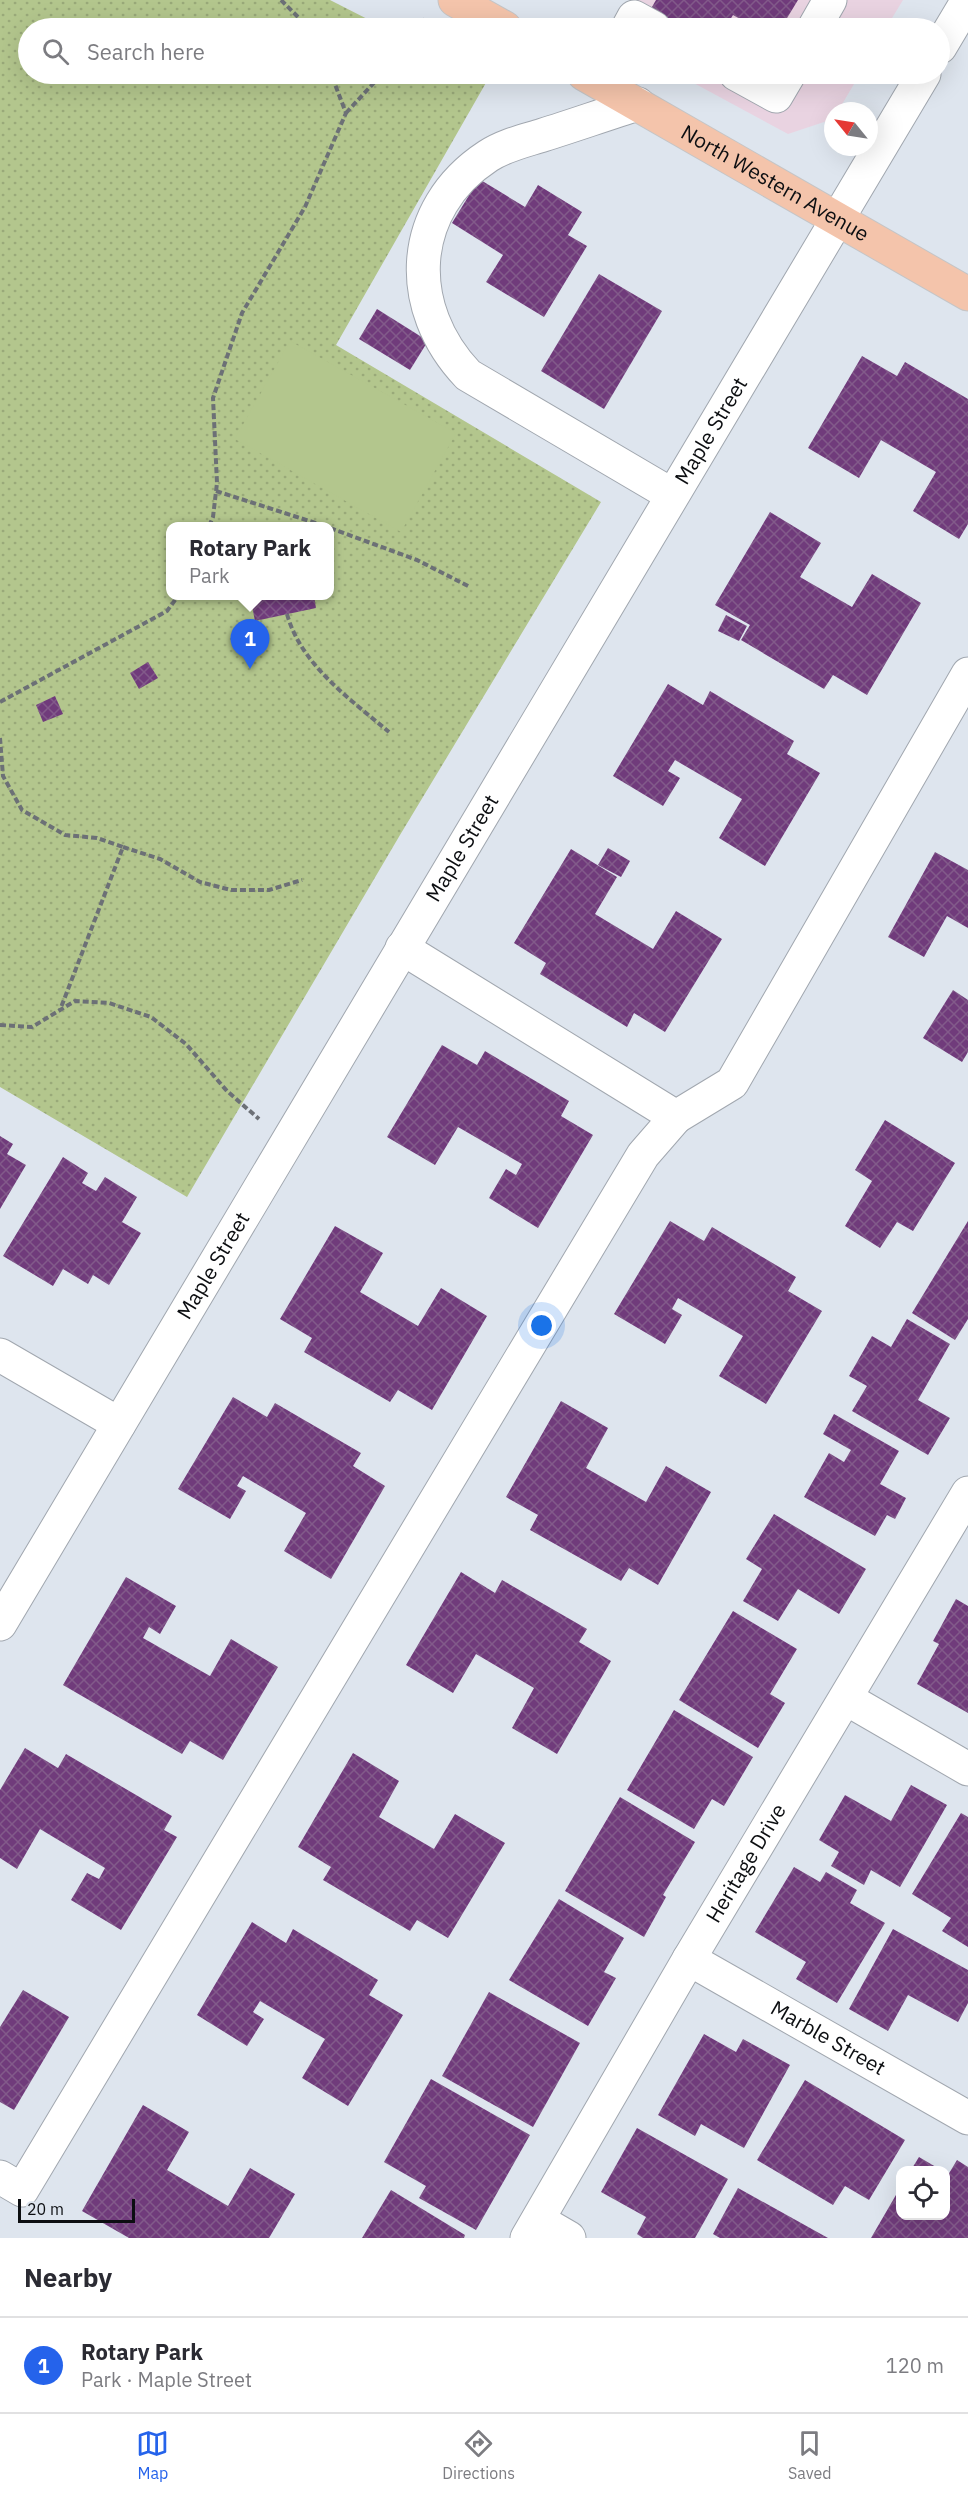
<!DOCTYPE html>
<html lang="en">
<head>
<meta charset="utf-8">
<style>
	body { margin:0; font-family:"IBM Plex Sans",sans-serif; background:#f7f7f7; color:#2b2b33 }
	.controls { position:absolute; right:18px; bottom:18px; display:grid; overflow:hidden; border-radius:12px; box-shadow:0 6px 24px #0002 }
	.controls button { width:54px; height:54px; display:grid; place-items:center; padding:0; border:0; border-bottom:2px solid #e1e1e2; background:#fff; color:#2b2b33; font:30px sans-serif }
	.compass { position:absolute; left:824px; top:102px; width:54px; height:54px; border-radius:50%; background:#fff; box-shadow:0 6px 24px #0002; rotate:300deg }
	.scale { position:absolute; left:18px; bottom:15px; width:117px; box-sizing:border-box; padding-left:6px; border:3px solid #0c0e11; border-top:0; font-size:16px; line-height:21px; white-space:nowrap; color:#0c0e11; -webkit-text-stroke:4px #dee5ee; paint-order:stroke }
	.you { position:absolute; left:542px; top:1326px; width:21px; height:21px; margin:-15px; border:4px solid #fff; border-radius:50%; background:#1a73e8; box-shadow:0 0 0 9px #1a73e833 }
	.badge { display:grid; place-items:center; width:39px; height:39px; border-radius:50%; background:#2563eb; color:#fff; font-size:20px; font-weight:700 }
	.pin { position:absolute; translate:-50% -50px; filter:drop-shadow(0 2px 3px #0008) }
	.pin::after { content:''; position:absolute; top:32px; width:21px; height:18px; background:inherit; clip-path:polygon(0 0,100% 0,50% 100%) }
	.popup { position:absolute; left:166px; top:522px; width:168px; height:78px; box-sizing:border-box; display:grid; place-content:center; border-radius:12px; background:#fff; filter:drop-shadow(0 2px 4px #0005); font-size:20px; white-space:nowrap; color:#7c7c81 }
	.popup b { font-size:22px; color:#2b2b33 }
	.popup::after { content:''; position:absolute; left:50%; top:100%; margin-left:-12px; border:12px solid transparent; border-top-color:#fff }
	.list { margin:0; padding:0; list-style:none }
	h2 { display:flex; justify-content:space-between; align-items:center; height:78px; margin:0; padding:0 24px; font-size:26px }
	h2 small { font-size:20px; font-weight:400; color:#7c7c81 }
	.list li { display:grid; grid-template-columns:39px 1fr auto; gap:18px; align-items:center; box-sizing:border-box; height:96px; padding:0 24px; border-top:2px solid #e1e1e2 }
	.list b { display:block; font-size:22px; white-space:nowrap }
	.list p { margin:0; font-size:20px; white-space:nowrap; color:#7c7c81 }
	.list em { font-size:20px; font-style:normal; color:#7c7c81 }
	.icon { flex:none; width:33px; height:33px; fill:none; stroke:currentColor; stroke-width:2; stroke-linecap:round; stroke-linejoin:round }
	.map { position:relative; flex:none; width:968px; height:2238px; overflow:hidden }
	.search { position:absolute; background:#fff; box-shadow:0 6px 24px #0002; left:18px; right:18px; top:18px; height:66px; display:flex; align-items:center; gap:15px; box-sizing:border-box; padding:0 21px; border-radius:33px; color:#7c7c81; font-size:22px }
	.sheet { height:174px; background:#fff }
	nav { display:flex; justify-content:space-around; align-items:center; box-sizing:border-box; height:84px; border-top:2px solid #e1e1e2; background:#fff; font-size:16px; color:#7c7c81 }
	nav a { display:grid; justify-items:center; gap:3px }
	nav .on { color:#2563eb }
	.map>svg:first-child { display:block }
	.commercial { fill:#e9d3e1 }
	.park { fill:url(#park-dots); fill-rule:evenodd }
	.pitch { fill:#b3c68d }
	.building { fill:url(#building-cross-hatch) }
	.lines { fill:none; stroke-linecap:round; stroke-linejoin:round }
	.minor-casing { stroke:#a1a7af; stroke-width:35 }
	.major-casing { stroke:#c5c5c6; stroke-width:35 }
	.path { stroke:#6c7076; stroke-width:4; stroke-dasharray:6 3; stroke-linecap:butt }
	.minor { stroke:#fff; stroke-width:33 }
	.major { stroke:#f4c4ab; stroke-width:33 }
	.labels { text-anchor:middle; stroke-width:6; stroke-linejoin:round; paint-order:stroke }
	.street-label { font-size:21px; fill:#0c0e11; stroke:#dee5ee }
</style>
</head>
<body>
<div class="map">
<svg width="968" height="2238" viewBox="0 0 968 2238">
	<defs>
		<pattern id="park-dots" width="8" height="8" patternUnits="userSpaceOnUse" patternTransform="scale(1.5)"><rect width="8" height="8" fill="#b3c68d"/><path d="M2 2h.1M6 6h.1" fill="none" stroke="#99a979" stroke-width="1.8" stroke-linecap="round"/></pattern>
		<pattern id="building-cross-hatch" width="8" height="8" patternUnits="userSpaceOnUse" patternTransform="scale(1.5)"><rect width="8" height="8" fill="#703b7b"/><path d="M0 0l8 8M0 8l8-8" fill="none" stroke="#825a8a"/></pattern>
	</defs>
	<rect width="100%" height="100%" fill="#dee5ee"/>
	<g class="commercial">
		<polygon points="630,0 903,0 886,28 613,28"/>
		<polygon points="677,74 860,74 838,111 833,111 833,119 788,134"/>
	</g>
	<path class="park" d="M0,0H330L385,28H28V74H473L487,81L336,345L601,502L400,835L187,1197L0,1087ZM170,526H330V596H170Z"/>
	<polygon class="pitch" points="290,341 456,433 401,532 235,439"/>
	<g class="building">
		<polygon points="656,0 798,0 781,28 756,28 733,15 725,28 677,28 649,12"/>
		<polygon points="479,179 525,207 538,185 582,212 568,235 587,246 544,317 486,282 503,255 452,223"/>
		<polygon points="599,274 662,311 604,409 541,371"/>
		<polygon points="377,309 428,341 410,370 359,339"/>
		<polygon points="862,356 897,376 905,362 968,399 968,524 959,539 913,511 936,472 881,440 859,478 808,448"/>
		<polygon points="770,512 821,543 800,577 852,607 872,574 921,603 867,695 833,675 824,689 741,640 750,625 715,605"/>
		<polygon points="250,596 314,596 316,608 255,621"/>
		<polygon points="726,615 747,626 739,641 718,631"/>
		<polygon points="148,662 158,678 139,689 130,673"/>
		<polygon points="668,684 703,705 710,691 794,741 787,754 820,773 765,866 719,838 742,799 675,760 668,771 680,778 663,806 613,776"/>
		<polygon points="55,696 63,714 43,722 36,705"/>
		<polygon points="608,848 630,861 621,877 598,865"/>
		<polygon points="571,849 617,877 595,914 653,949 676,911 722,939 665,1032 634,1013 627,1027 540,974 546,963 514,943"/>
		<polygon points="935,852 968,870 968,928 947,916 924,957 888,937"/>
		<polygon points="953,990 968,1000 968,1052 962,1062 923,1038"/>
		<polygon points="442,1045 477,1065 485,1051 569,1101 561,1116 593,1135 538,1228 489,1198 506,1169 516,1175 522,1164 458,1127 435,1165 387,1137"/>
		<polygon points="885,1120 955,1163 913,1231 897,1222 880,1248 845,1226 872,1181 855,1170"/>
		<polygon points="0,1136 13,1144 7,1154 26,1165 0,1209"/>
		<polygon points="63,1157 88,1173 82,1183 96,1191 105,1177 137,1197 122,1222 141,1233 109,1285 93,1275 88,1284 63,1269 53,1286 3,1256"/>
		<polygon points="670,1221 704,1241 712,1227 796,1277 788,1291 822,1311 766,1404 719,1376 743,1336 678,1298 672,1309 682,1315 665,1344 614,1314"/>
		<polygon points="968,1221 968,1319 955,1340 912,1313"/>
		<polygon points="335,1226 383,1253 360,1292 418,1326 441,1288 487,1316 432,1410 398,1390 390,1402 304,1352 312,1338 280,1319"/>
		<polygon points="907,1319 950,1344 918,1400 950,1418 928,1455 852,1411 867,1386 849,1376 872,1336 891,1347"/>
		<polygon points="233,1397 267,1417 275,1403 361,1453 353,1466 385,1486 331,1579 284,1551 306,1513 243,1476 237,1486 246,1491 230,1519 178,1489"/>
		<polygon points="561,1401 608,1428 586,1468 646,1502 666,1466 711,1492 658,1585 629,1568 621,1581 530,1530 538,1515 506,1497"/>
		<polygon points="834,1414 899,1451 880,1484 906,1498 895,1519 887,1515 875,1536 804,1497 829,1453 844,1462 851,1450 823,1434"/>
		<polygon points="774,1514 866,1569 839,1614 798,1589 778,1621 743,1601 762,1569 746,1559"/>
		<polygon points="461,1572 495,1593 502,1580 587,1629 579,1642 611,1661 557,1754 512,1728 534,1688 476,1654 453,1693 406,1665"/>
		<polygon points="126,1577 176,1606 160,1634 149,1627 143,1638 210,1676 231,1639 278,1667 223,1760 190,1741 182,1754 63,1685"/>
		<polygon points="956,1599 968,1606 968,1713 917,1684 939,1644 933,1641"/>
		<polygon points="733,1611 797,1649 770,1694 785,1703 758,1748 679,1700"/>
		<polygon points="674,1710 753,1757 724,1806 712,1799 694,1829 627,1790"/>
		<polygon points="25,1748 58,1768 66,1754 172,1816 164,1830 177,1837 121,1930 71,1900 87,1873 99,1879 105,1868 40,1829 17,1869 0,1858 0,1790"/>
		<polygon points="353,1753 399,1781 379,1817 434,1849 455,1814 505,1843 448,1938 417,1920 410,1931 323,1880 331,1867 298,1847"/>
		<polygon points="911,1785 947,1805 900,1887 871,1870 864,1885 831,1866 839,1852 819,1840 845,1795 891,1821"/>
		<polygon points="620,1797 695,1842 663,1895 666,1897 644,1937 565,1891"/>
		<polygon points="961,1813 968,1817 968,1947 942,1931 951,1918 912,1894"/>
		<polygon points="794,1867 820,1882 826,1872 857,1890 850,1903 885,1923 837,2003 796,1979 806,1962 755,1932"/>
		<polygon points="559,1899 624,1938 604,1972 616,1978 588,2026 509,1980"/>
		<polygon points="252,1922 286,1943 293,1929 378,1980 369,1995 403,2015 348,2106 302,2078 325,2039 260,2001 253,2012 264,2019 247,2046 197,2015"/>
		<polygon points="893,1929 968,1970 968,2003 958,2022 908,1995 888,2031 849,2009"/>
		<polygon points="23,1990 69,2017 14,2110 0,2102 0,2027"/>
		<polygon points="489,1992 580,2043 533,2127 442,2076"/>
		<polygon points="704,2034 736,2052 743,2039 790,2065 744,2148 701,2124 695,2136 658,2115"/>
		<polygon points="431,2079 530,2135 476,2230 419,2198 426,2186 384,2162"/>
		<polygon points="805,2080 905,2140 869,2200 845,2186 833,2205 757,2160"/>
		<polygon points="143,2105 189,2132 167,2170 228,2206 250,2168 295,2194 269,2238 129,2238 82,2211"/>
		<polygon points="637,2128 728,2179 695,2238 643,2238 637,2234 646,2217 601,2192"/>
		<polygon points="919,2157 941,2170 911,2170"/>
		<polygon points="957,2160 968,2167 968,2238 871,2238 900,2188 900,2216 946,2216 946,2173 948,2175"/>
		<polygon points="738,2188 828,2238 720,2238 713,2234"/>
		<polygon points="391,2190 465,2235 464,2238 362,2238"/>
	</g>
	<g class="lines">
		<g class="minor-casing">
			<g id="minor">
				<polyline points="628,28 634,17 654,28"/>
				<polyline points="814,28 830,0"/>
				<polyline points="940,47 968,0"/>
				<polyline points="736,74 776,96 789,74"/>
				<path d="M638,104C606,114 575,125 543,135C524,141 505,145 488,156C407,209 404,308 468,375L672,495"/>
				<polyline points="402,948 676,1117 732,1083 968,674"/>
				<polyline points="0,1355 119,1424"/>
				<path id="s1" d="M0,1624L924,74"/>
				<polyline points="847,1699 968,1769"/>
				<path id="s2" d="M689,1959L968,2118"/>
				<polyline points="0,2177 22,2190 643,1155 676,1117"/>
				<polyline points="538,2220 569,2238"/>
				<path id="s3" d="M527,2238L689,1959L968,1493"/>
			</g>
		</g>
		<g class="major-casing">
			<g id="major">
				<polyline points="455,0 505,28"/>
				<path id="s4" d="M584,74L968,294"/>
			</g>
		</g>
		<g class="path">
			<polyline points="281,0 299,18 306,28"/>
			<polyline points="418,28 425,19"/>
			<polyline points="346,113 382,74"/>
			<polyline points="216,491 325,526"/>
			<polyline points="209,526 213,517 217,483 213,398 242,313 305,207 346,113 331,74"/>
			<polyline points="330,528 417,560 470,587"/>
			<path d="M287,614C301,665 350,699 389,732"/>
			<polyline points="0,702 167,611 178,596"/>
			<polyline points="0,738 3,776 22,810 65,835 97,838 123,847 60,1010"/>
			<polyline points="123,847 160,859 200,882 231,890 269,890 302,880"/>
			<polyline points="0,1025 32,1027 75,1001 109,1003 151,1017 186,1044 227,1091 259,1119"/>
		</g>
		<use href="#minor" class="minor"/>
		<use href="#major" class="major"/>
	</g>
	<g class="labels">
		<g class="street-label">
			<text dy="7" stroke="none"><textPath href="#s4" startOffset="220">North Western Avenue</textPath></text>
			<text dy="7" stroke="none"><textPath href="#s1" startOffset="1389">Maple Street</textPath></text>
			<text dy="7" stroke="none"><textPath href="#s1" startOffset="903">Maple Street</textPath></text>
			<text dy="7" stroke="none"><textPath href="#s1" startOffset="417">Maple Street</textPath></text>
			<text dy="7" stroke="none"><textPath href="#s3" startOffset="434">Heritage Drive</textPath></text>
			<text dy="7" stroke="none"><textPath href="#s2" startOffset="160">Marble Street</textPath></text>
		</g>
	</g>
</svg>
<div class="controls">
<button><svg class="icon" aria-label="locate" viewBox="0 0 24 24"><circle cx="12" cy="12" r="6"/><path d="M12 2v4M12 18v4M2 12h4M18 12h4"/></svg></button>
</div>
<svg class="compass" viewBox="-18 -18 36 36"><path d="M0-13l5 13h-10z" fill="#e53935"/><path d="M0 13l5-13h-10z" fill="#7c7c81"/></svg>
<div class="scale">20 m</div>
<div class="you"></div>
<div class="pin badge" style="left:250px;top:669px">1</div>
<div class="popup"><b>Rotary Park</b>Park</div>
<div class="search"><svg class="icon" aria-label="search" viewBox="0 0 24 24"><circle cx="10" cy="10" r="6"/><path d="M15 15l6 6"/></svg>Search here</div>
</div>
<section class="sheet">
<h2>Nearby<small></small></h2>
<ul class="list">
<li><span class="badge">1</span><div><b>Rotary Park</b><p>Park · Maple Street</p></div><em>120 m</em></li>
</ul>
</section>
<nav>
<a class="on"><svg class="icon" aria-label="map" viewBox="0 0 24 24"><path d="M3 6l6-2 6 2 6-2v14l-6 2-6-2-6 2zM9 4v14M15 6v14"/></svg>Map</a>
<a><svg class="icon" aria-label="directions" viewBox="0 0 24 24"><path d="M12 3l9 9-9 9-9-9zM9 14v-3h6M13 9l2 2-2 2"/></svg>Directions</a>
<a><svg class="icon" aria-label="saved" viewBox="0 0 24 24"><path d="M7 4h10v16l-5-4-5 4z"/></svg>Saved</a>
</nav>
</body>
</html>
